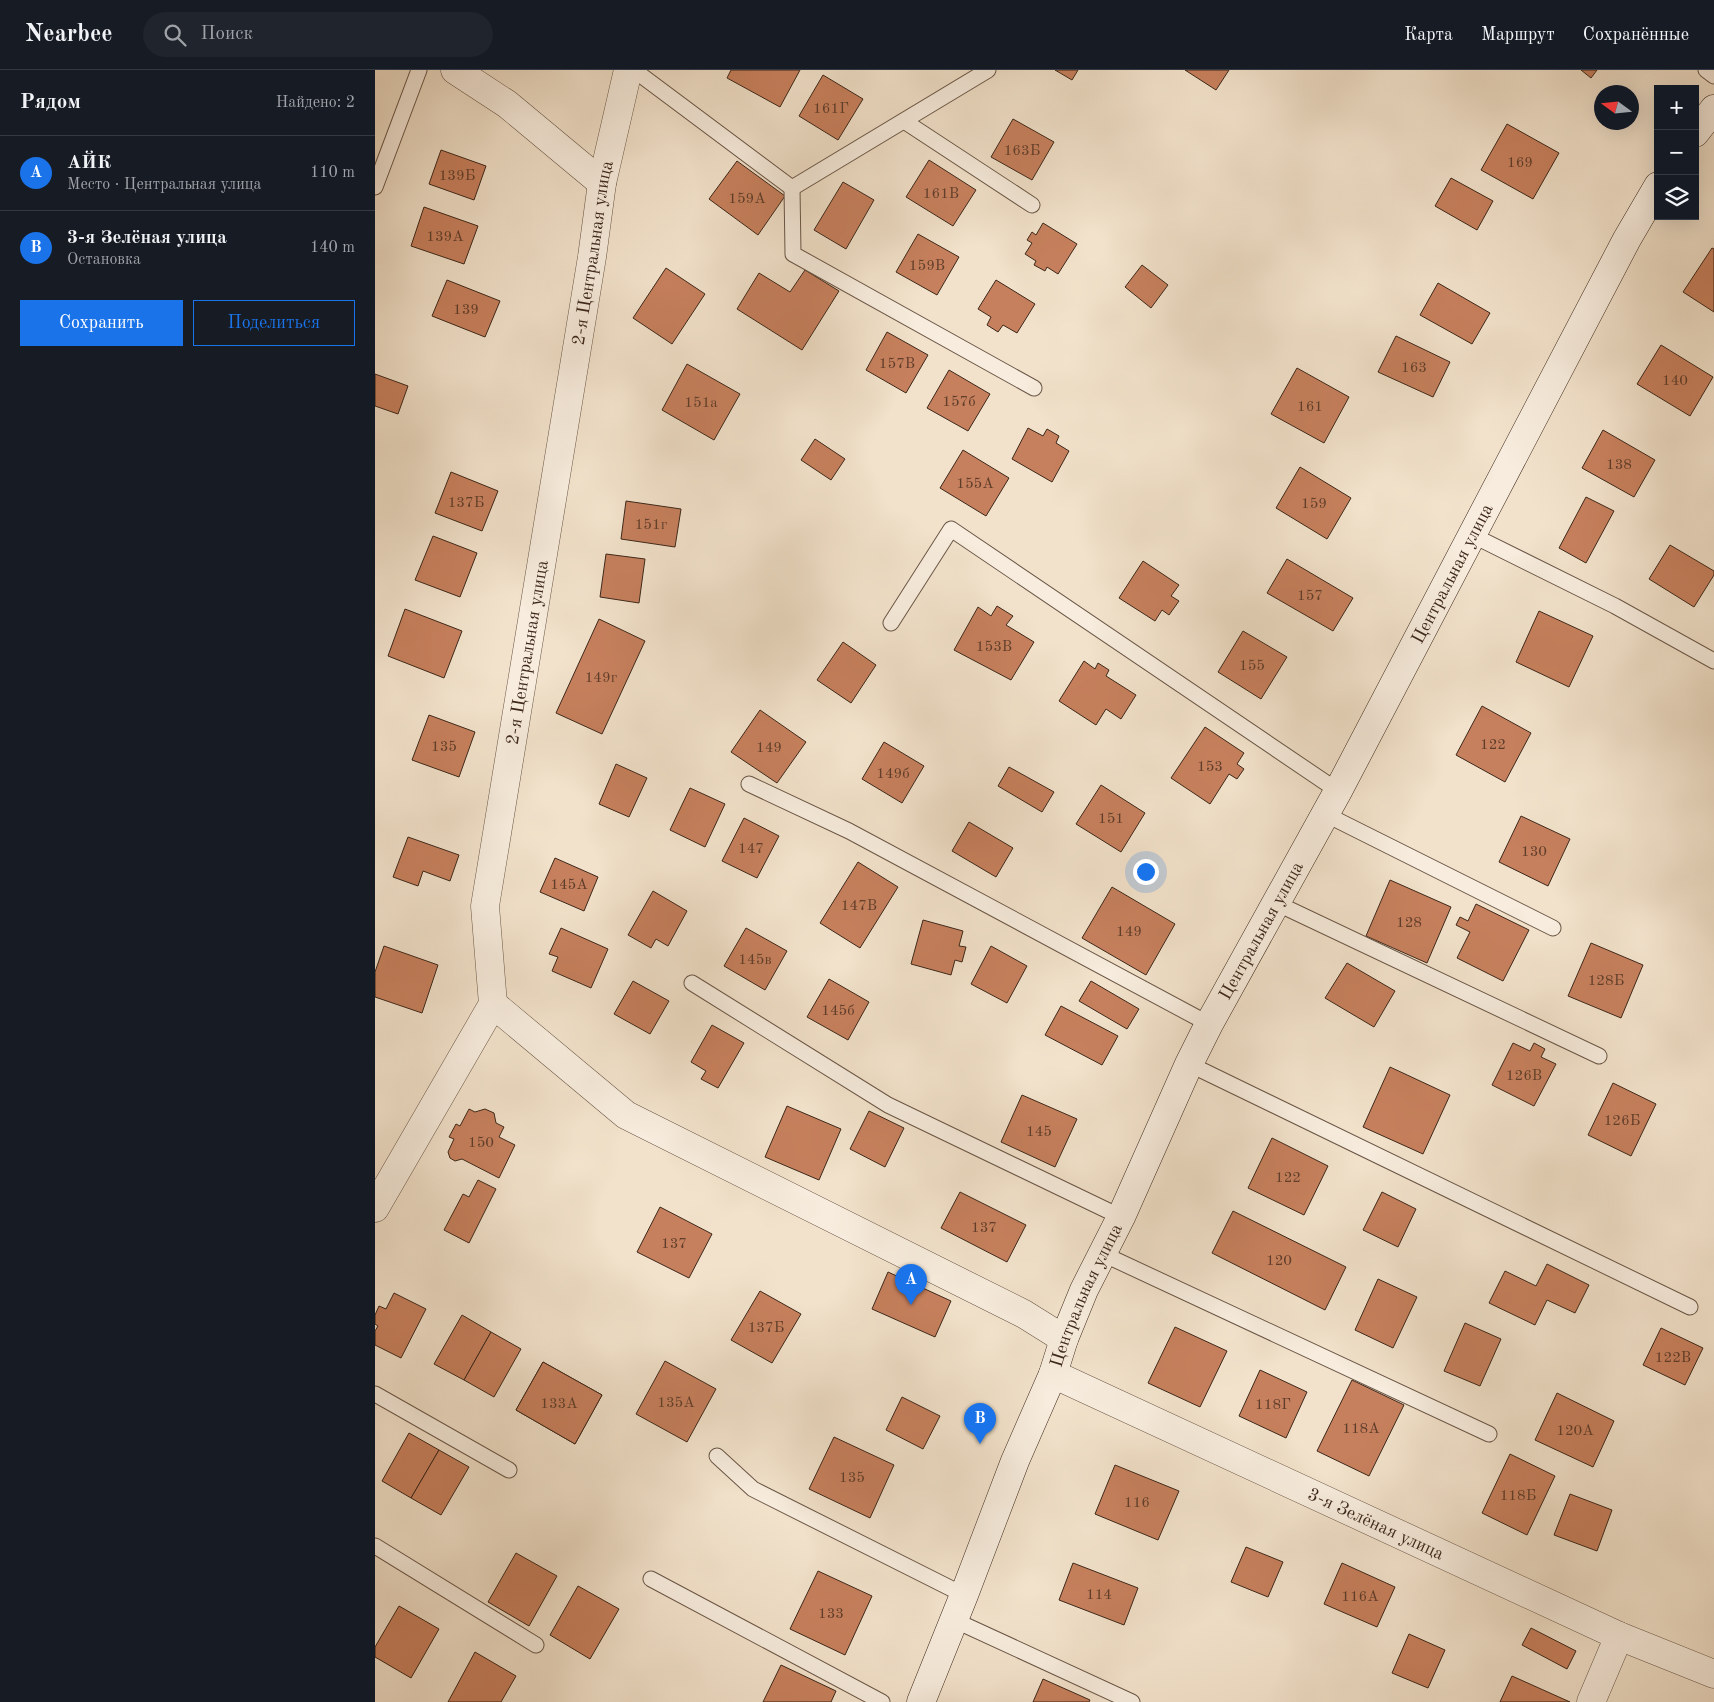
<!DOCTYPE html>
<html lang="ru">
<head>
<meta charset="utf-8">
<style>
	body { margin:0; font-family:"Old Standard TT",serif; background:#20242c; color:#f1f3f6 }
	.controls { position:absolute; right:15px; top:15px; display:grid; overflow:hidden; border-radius:0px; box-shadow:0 5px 20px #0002 }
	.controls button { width:45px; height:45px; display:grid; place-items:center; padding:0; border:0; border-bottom:1px solid #363941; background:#171b24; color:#f1f3f6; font:25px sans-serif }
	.compass { position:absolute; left:1219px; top:15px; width:45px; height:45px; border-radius:50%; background:#171b24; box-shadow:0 5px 20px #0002; rotate:285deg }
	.you { position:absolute; left:770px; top:801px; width:18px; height:18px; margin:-12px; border:4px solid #fff; border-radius:50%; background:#1a73e8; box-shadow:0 0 0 8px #1a73e833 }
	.badge { display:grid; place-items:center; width:32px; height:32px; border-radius:50%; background:#1a73e8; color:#fff; font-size:16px; font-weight:700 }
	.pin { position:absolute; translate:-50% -41px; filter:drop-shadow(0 1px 2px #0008) }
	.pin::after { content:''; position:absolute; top:26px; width:18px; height:15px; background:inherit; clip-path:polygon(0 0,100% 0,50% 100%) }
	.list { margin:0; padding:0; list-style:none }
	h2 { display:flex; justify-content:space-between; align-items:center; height:65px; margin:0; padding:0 20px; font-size:21px }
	h2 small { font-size:16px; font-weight:400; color:#9ea1a6 }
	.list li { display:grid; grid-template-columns:32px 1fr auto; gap:15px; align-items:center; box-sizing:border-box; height:75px; padding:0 20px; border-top:1px solid #363941 }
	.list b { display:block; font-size:19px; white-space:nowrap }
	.list p { margin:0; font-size:16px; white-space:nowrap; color:#9ea1a6 }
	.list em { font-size:16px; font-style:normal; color:#9ea1a6 }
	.actions { display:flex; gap:10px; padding:15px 20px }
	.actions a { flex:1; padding:11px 0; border:1px solid #1a73e8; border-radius:0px; text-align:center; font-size:18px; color:#1a73e8 }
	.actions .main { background:#1a73e8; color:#fff }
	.icon { flex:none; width:28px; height:28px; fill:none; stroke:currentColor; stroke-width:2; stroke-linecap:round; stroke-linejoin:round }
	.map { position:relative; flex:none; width:1339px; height:1632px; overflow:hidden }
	header { display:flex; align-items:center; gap:30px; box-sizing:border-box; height:70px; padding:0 25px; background:#171b24; border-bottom:1px solid #363941 }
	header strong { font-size:24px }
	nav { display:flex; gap:28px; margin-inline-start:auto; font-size:18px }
	.search { width:350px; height:45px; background:#20242c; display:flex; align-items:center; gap:12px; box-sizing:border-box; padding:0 18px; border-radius:28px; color:#9ea1a6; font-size:19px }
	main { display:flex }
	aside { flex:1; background:#171b24 }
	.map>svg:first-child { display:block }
	.building { fill:#c7805d; stroke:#3c271a }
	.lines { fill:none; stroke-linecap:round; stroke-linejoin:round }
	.lane-casing { stroke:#6a5646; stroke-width:17 }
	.street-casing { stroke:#6a5646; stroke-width:29 }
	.secondary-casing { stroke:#3c271a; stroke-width:29 }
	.lane { stroke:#f7ecdd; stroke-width:15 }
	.street { stroke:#f7ecdd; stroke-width:28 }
	.secondary { stroke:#f7ecdd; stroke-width:28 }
	.labels { text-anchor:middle; stroke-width:4.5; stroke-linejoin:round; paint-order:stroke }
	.number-label { font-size:15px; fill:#5f3d2b }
	.street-label { font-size:18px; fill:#3c271a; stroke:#f7ecdd }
</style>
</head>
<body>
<header>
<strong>Nearbee</strong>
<div class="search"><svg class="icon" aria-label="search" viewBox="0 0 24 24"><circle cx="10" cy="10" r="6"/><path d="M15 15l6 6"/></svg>Поиск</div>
<nav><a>Карта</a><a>Маршрут</a><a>Сохранённые</a></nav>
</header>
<main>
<aside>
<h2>Рядом<small>Найдено: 2</small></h2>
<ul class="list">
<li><span class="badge">A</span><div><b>АЙК</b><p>Место · Центральная улица</p></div><em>110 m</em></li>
<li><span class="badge">B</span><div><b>3-я Зелёная улица</b><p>Остановка</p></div><em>140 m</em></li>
</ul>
<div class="actions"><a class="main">Сохранить</a><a>Поделиться</a></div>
</aside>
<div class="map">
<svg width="1339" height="1632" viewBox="0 0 1339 1632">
	<rect width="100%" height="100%" fill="#f2e2cb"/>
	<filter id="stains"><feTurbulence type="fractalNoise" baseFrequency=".004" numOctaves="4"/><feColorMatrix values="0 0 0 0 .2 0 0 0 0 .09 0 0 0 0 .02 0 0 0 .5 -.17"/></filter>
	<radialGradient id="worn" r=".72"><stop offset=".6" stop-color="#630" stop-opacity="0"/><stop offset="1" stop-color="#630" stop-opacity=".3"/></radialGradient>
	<g class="building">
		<polygon points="356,0 425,0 405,37 352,8"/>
		<polygon points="680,0 703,0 697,10"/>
		<polygon points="810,0 854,0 841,20"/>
		<polygon points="1206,0 1222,0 1216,8"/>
		<polygon points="448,5 488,29 463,70 424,46"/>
		<polygon points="638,49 679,72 657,110 616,87"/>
		<polygon points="1132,54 1184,83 1158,129 1106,100"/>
		<polygon points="66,80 111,96 99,130 54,114"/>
		<polygon points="554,90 601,120 578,156 531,127"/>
		<polygon points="362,91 410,126 383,165 334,129"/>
		<polygon points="1076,108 1118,131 1102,160 1060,136"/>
		<polygon points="468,112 499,130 471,179 439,160"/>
		<polygon points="49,137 103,156 89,194 36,176"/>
		<polygon points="668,153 702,174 683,204 672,197 670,201 659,195 661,191 650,184 657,173 652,170 657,162 661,165"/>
		<polygon points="543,164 584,187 562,225 521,202"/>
		<polygon points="1337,178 1339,179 1339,242 1308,222"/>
		<polygon points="767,195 793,215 776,238 750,217"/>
		<polygon points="291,198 330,224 297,274 258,248"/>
		<polygon points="430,200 464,221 427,280 362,239 384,203 415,222"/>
		<polygon points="72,210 125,231 110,267 57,246"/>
		<polygon points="621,210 660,234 642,263 628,255 623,262 612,255 616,247 603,239"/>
		<polygon points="1063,213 1115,243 1097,274 1045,245"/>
		<polygon points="512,262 553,285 531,323 491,300"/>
		<polygon points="1021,266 1075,292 1058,327 1003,302"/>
		<polygon points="1286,275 1338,307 1315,346 1262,314"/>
		<polygon points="312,294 365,324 339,370 287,340"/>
		<polygon points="922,298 974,327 949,373 896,344"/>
		<polygon points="574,300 615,324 593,361 552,338"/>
		<polygon points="0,304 33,316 23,344 0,336"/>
		<polygon points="653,358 668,366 672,359 684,366 681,373 694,381 677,412 637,389"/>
		<polygon points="1228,360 1280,390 1259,427 1207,398"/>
		<polygon points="440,369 470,389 456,410 426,390"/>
		<polygon points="588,380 634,408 611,446 565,418"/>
		<polygon points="925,397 976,428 952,469 901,438"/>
		<polygon points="76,402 123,421 107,461 60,443"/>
		<polygon points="1211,427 1239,441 1211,493 1184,478"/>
		<polygon points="251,431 306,439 300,477 246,469"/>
		<polygon points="58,466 102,483 85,527 40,510"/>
		<polygon points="1295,475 1339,501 1339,505 1319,537 1274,509"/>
		<polygon points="231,484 270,489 264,533 225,527"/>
		<polygon points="912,489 978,528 958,561 892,523"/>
		<polygon points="768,491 804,515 796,526 804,531 794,545 787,540 780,551 744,528"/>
		<polygon points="622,536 638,546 631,555 659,572 636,610 579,580 603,537 616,546"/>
		<polygon points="30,539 87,561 69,608 13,586"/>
		<polygon points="1164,541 1218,566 1194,617 1141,592"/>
		<polygon points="224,549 270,571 227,664 181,643"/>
		<polygon points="868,561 912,587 886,629 843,602"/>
		<polygon points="468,572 501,595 476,633 442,610"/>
		<polygon points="709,591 720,599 723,593 734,600 731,606 761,625 746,649 731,639 721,655 684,631"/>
		<polygon points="1107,636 1156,663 1130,712 1081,685"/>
		<polygon points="385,640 431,672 402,713 356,682"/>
		<polygon points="54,645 100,662 84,707 37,690"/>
		<polygon points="830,657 869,683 862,694 869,699 862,709 854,704 835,734 796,708"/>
		<polygon points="509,672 549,696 527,733 487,709"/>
		<polygon points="241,694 272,708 254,747 224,734"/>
		<polygon points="634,697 679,722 667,742 623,716"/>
		<polygon points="726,715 770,743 746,782 701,754"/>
		<polygon points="315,718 350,734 330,777 295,760"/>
		<polygon points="1146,746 1195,769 1173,816 1124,792"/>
		<polygon points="369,748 404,766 382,808 347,791"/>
		<polygon points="594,752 638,778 621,807 577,781"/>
		<polygon points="33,767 84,785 75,811 48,801 43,816 18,807"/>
		<polygon points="180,788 223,807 209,841 165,822"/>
		<polygon points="483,792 523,817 485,878 445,853"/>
		<polygon points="1015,810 1076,837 1052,893 991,866"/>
		<polygon points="737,817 800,854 771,905 707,868"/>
		<polygon points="278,821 312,841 293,876 281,869 276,878 253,865"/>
		<polygon points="1101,834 1154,860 1128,911 1082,888 1095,862 1081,855 1085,847 1093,851"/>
		<polygon points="548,850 588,861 584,876 591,877 587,892 580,890 576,905 536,894"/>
		<polygon points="186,858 233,879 216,918 177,901 183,887 174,884"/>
		<polygon points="371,858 412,881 390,920 349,896"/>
		<polygon points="1216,873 1268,895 1246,948 1193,926"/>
		<polygon points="9,876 63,895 47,943 0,927 0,902"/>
		<polygon points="616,876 652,896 632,933 596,914"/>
		<polygon points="972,893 1020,921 999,957 950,928"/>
		<polygon points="454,909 494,932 473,970 432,947"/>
		<polygon points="258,911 294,931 275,964 239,944"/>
		<polygon points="716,911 764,939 752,959 704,931"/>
		<polygon points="686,936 743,966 727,995 670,965"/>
		<polygon points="337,955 369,973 343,1018 326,1009 331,1001 316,992"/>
		<polygon points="1138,973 1155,981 1159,973 1170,979 1166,987 1181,994 1159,1036 1117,1015"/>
		<polygon points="1015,997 1075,1025 1048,1084 988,1057"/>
		<polygon points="1238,1013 1281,1034 1256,1086 1213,1065"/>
		<polygon points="647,1025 702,1049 680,1097 626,1072"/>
		<polygon points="412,1036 466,1059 444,1110 390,1087"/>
		<polygon points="94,1039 100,1042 110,1039 119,1043 121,1053 129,1057 124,1067 140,1075 124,1108 87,1089 80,1091 75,1088 73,1082 79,1069 74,1067 81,1054 85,1056"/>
		<polygon points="494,1041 529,1058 510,1097 475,1079"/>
		<polygon points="897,1068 953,1096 929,1145 873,1118"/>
		<polygon points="103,1110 121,1119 94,1173 69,1160 88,1124 94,1127"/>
		<polygon points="585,1122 651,1155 632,1192 566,1158"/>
		<polygon points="1007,1122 1041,1139 1023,1177 988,1160"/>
		<polygon points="285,1137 337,1164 314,1208 262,1182"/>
		<polygon points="858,1141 971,1197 950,1240 837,1183"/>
		<polygon points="1172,1194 1214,1215 1200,1243 1172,1230 1160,1255 1114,1233 1130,1201 1161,1216"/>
		<polygon points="513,1202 576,1231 560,1267 497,1239"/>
		<polygon points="1003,1209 1042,1227 1018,1278 980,1260"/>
		<polygon points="385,1221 426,1244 397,1293 356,1270"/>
		<polygon points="19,1223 51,1239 26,1288 0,1275 0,1261 3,1256 0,1254 0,1245 4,1236 11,1239"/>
		<polygon points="87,1245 116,1262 89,1310 59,1294"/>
		<polygon points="1090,1253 1126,1269 1105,1316 1069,1301"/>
		<polygon points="800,1257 852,1281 825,1337 773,1313"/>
		<polygon points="1286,1258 1328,1278 1310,1315 1268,1295"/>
		<polygon points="116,1262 146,1279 119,1327 89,1310"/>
		<polygon points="290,1291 341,1319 312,1372 261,1344"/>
		<polygon points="168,1292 227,1325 200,1374 141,1340"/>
		<polygon points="168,1292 227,1325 200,1374 141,1340"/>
		<polygon points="885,1300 932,1322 911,1368 864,1346"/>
		<polygon points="977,1310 1029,1335 994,1406 942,1381"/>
		<polygon points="1182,1323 1239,1351 1218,1397 1160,1370"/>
		<polygon points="527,1327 565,1346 548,1379 511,1360"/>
		<polygon points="34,1363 64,1380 36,1428 7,1411"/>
		<polygon points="459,1367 519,1395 495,1448 434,1419"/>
		<polygon points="64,1380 94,1397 66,1445 36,1428"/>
		<polygon points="1135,1384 1180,1406 1152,1465 1107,1443"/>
		<polygon points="740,1395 804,1421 783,1470 720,1444"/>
		<polygon points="1195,1424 1237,1440 1222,1481 1179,1465"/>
		<polygon points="871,1477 908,1492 893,1527 856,1512"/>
		<polygon points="141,1483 182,1506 154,1556 113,1532"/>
		<polygon points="698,1493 763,1518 749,1555 684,1530"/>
		<polygon points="967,1493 1020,1517 1002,1557 949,1534"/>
		<polygon points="443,1501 497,1526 470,1585 415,1559"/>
		<polygon points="203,1516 244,1539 215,1589 175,1565"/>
		<polygon points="24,1536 64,1559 36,1608 0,1587 0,1577"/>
		<polygon points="1156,1558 1201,1581 1192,1599 1147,1575"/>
		<polygon points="1034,1564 1070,1580 1053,1618 1017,1603"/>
		<polygon points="100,1582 141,1606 126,1632 73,1632"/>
		<polygon points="406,1595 461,1621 456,1632 388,1632"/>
		<polygon points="1137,1606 1195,1632 1125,1632"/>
		<polygon points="668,1609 715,1630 714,1632 658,1632"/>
	</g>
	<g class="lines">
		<g class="lane-casing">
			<g id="lane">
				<polyline points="259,0 417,118 613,0"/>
				<polyline points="1331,0 1339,6"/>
				<polyline points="529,51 657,135"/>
				<polyline points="0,117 44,0"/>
				<polyline points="417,118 418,184 659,318"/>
				<polyline points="1097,465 1240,536 1339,591"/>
				<polyline points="516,553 576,459 963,721"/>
				<polyline points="374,714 474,761 834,954"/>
				<polyline points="950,744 1178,858"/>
				<polyline points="901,833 1224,986"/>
				<polyline points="317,913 513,1035 746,1147"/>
				<polyline points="814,994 1315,1237"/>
				<polyline points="728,1184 1114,1364"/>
				<polyline points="0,1324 134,1400"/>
				<polyline points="342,1386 378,1419 589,1525"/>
				<polyline points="0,1476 161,1575"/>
				<polyline points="276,1509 507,1632"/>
				<polyline points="579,1550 757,1632"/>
			</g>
		</g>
		<g class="street-casing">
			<g id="street">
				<polyline points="80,0 132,34 227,113"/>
				<polyline points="118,934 251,1045 649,1244 689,1269"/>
				<path id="s1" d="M0,1138L118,934L110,836L217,187L227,113L253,0"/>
				<path id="s2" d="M678,1304L1244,1566L1339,1604"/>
				<polyline points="1216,1632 1244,1566"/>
			</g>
		</g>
		<g class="secondary-casing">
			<g id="secondary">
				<polyline points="1320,63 1339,39"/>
				<path id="s3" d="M546,1632L589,1525L640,1391L678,1304L689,1269L709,1220L746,1147L814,994L834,954L963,721L1252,169L1283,116"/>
			</g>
		</g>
		<use href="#lane" class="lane"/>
		<use href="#street" class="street"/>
		<use href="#secondary" class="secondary"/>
	</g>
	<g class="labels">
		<g class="number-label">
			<text x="456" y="43">161Г</text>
			<text x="647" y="85">163Б</text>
			<text x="1145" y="97">169</text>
			<text x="82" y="110">139Б</text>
			<text x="566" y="128">161В</text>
			<text x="372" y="133">159А</text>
			<text x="70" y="171">139А</text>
			<text x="552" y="200">159В</text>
			<text x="91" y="244">139</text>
			<text x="522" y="298">157В</text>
			<text x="1039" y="302">163</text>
			<text x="1300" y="315">140</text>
			<text x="584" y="336">157б</text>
			<text x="326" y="337">151а</text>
			<text x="935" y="341">161</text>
			<text x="1244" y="399">138</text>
			<text x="600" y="418">155А</text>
			<text x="91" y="437">137Б</text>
			<text x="939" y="438">159</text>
			<text x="276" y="459">151г</text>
			<text x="935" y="530">157</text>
			<text x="619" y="581">153В</text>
			<text x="877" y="600">155</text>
			<text x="226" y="612">149г</text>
			<text x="1118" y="679">122</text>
			<text x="69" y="681">135</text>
			<text x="394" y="682">149</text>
			<text x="835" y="701">153</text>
			<text x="518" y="708">149б</text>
			<text x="736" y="753">151</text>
			<text x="376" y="783">147</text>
			<text x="1159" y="786">130</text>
			<text x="194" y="819">145А</text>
			<text x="484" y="840">147В</text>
			<text x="1034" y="857">128</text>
			<text x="754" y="866">149</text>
			<text x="380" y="894">145в</text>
			<text x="1231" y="915">128Б</text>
			<text x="463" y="945">145б</text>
			<text x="1149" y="1010">126В</text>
			<text x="1247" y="1055">126Б</text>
			<text x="664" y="1066">145</text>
			<text x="106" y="1077">150</text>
			<text x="913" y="1112">122</text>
			<text x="609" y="1162">137</text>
			<text x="299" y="1178">137</text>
			<text x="904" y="1195">120</text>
			<text x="391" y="1262">137Б</text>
			<text x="1298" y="1292">122В</text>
			<text x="301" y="1337">135А</text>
			<text x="184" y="1338">133А</text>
			<text x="898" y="1339">118Г</text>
			<text x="986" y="1363">118А</text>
			<text x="1200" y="1365">120А</text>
			<text x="477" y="1412">135</text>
			<text x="1143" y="1430">118Б</text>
			<text x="762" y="1437">116</text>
			<text x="724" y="1529">114</text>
			<text x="985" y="1531">116А</text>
			<text x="456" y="1548">133</text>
		</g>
		<g class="street-label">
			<text dy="6" stroke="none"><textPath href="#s1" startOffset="996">2-я Центральная улица</textPath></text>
			<text dy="6" stroke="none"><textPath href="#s3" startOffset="1249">Центральная улица</textPath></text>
			<text dy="6" stroke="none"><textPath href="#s1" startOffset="591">2-я Центральная улица</textPath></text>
			<text dy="6" stroke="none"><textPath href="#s3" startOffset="844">Центральная улица</textPath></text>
			<text dy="6" stroke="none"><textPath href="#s3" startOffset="439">Центральная улица</textPath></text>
			<text dy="6" stroke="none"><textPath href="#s2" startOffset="356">3-я Зелёная улица</textPath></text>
		</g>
	</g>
	<rect width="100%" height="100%" filter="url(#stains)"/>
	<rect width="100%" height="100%" fill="url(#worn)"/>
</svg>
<div class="controls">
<button>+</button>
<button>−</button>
<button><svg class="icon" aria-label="layers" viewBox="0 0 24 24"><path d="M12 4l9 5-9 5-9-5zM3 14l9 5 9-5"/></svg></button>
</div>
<svg class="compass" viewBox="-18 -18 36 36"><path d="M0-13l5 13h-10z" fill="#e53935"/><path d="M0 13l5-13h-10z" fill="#9ea1a6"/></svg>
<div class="you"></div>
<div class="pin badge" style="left:536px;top:1235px">A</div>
<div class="pin badge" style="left:605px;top:1374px">B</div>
</div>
</main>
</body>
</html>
